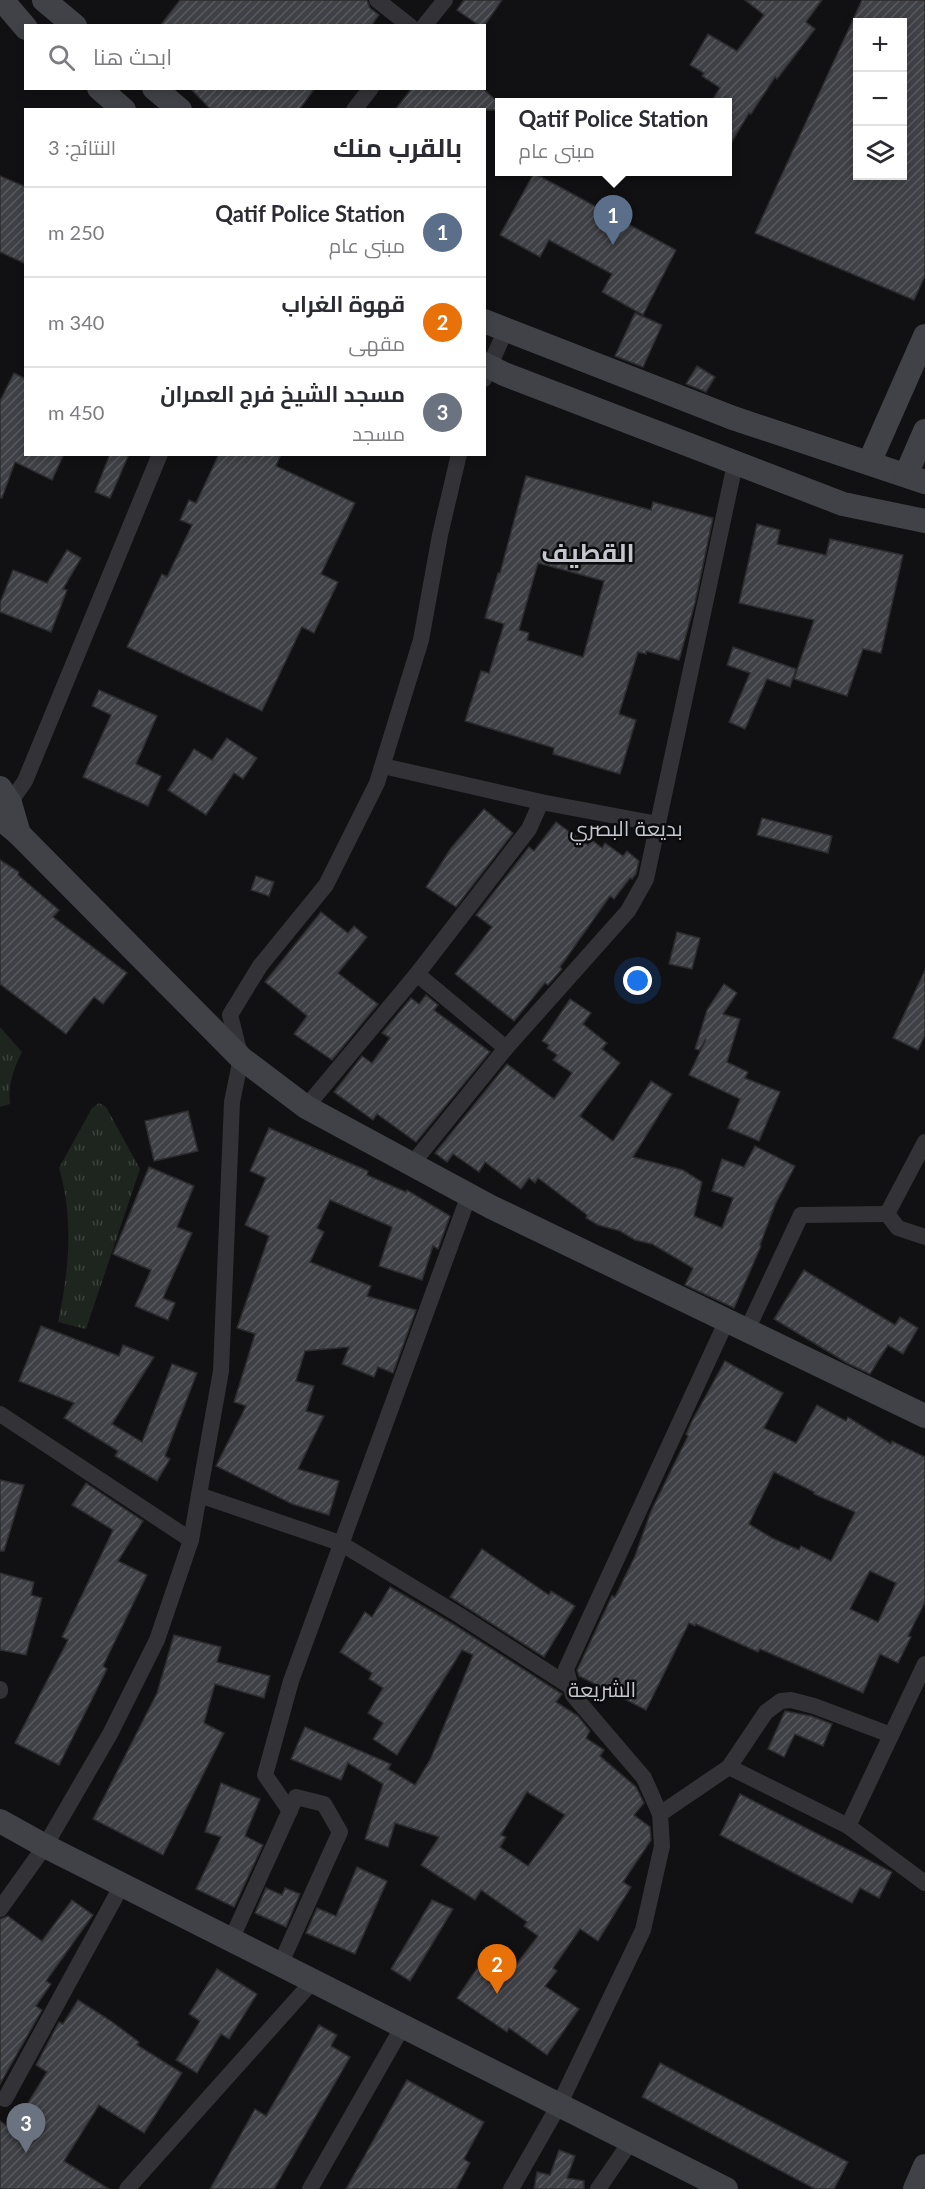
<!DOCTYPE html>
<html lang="ar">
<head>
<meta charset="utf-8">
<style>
	body { margin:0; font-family:Lato,Cairo,sans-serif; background:#f2f2f3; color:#2b2b33; direction:rtl }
	.controls { position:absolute; right:18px; top:18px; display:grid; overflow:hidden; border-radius:0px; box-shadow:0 3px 9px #0003 }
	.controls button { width:54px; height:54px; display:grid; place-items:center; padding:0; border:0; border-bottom:2px solid #e1e1e2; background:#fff; color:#2b2b33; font:30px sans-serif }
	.you { position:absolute; left:638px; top:981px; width:21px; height:21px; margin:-15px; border:4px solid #fff; border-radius:50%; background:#1a73e8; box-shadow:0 0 0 9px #1a73e833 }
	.badge { display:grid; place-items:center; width:39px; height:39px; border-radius:50%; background:#7d6937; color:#fff; font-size:20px; font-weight:700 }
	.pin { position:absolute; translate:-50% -50px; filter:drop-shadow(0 2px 3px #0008) }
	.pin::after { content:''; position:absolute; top:32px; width:21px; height:18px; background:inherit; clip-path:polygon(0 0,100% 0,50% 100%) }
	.popup { position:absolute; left:495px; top:98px; width:237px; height:78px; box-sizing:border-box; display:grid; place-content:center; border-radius:0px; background:#fff; filter:drop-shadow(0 2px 4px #0005); font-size:20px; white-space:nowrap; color:#7c7c81 }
	.popup b { font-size:22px; color:#2b2b33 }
	.popup::after { content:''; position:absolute; left:50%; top:100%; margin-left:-12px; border:12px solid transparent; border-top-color:#fff }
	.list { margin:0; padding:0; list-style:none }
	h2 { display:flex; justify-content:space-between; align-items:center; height:78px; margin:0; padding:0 24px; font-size:26px }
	h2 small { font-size:20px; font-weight:400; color:#7c7c81 }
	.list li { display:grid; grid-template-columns:39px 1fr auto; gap:18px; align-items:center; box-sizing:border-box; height:90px; padding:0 24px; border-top:2px solid #e1e1e2 }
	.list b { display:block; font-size:22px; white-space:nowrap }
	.list p { margin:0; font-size:20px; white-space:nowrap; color:#7c7c81 }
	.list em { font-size:20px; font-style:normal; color:#7c7c81 }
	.icon { flex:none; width:33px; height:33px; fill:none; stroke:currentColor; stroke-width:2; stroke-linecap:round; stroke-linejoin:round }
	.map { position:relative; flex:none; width:925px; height:2189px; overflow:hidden; direction:ltr }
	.search { position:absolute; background:#fff; box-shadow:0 3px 9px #0003; left:24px; top:24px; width:462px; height:66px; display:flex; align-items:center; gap:15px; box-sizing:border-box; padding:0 21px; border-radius:0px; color:#7c7c81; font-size:22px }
	.panel { position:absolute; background:#fff; box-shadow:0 3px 9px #0003; left:24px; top:108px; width:462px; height:348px; border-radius:0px; direction:rtl }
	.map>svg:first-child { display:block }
	.grass { fill:url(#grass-tufts) }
	.building { fill:url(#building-hatch); stroke:#2c2b2e; stroke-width:1.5; fill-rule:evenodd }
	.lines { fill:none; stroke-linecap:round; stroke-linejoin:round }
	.street { stroke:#333337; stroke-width:16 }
	.secondary { stroke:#414247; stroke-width:24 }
	.labels { text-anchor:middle; stroke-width:5; stroke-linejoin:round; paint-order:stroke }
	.neighbourhood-label { font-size:21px; fill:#c4c6ce; stroke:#0c0c0e }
	.district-label { font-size:26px; font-weight:bold; fill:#c4c6ce; stroke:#0c0c0e }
</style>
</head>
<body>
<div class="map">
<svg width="925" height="2189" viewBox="0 0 925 2189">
	<defs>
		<pattern id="grass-tufts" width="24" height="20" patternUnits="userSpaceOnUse" patternTransform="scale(1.5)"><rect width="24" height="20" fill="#1e251f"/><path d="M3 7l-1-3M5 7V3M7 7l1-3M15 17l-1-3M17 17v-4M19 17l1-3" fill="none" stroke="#3c423d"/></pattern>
		<pattern id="building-hatch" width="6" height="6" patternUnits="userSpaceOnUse" patternTransform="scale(1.5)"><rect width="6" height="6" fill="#404146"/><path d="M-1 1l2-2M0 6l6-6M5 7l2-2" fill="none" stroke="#595a5e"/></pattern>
	</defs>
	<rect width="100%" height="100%" fill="#111113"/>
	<g class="grass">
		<path d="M0,1027L22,1052C13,1070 8,1084 10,1104L0,1107Z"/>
		<path d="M99,1103L106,1107L140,1169L86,1329L58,1322C69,1271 74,1219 59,1168L92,1108Z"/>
	</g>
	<g class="building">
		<polygon points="180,0 367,0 370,8 379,15 371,26 160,26"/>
		<polygon points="464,0 502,0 484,26 480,26 457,10"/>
		<polygon points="745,0 822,0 806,22 815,29 777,79 775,77 751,114 749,113 727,150 727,102 711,102 720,88 702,76 704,73 690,65 708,34 737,51 764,15"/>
		<path d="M862,0H925V276L914,300L755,233ZM858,22H903V176H858Z"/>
		<polygon points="190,88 315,88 299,110 211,110"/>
		<polygon points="412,88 482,88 499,103 499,110 395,110"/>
		<polygon points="534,173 676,250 643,315 602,292 612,274 549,240 540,257 500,235"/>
		<polygon points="0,176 26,187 26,264 0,252"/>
		<polygon points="635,313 662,325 643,367 615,356"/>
		<polygon points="697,366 715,377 706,392 686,384"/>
		<polygon points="14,373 26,379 26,454 64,454 52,480 15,462 2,498 0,498 0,401"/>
		<polygon points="110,454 129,454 110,498 95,492"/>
		<polygon points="219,454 281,454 276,466 355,503 321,574 338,582 314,633 302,627 262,711 127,647 162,574 167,577 192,525 180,520 189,500 196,503"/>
		<path d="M526,476L651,510L653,502L713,518L695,603L679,660L646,651V654L638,652L619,714L636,720L620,774L553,754L554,748L465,721L481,671L489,673L504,624L485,618L498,573H500ZM538,563L604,581L583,657L527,640L529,633L519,630Z"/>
		<polygon points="757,524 780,530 777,544 826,555 830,539 903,555 881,653 863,649 847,696 794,679 814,620 739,603"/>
		<polygon points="67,550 81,558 63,589 67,590 51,632 0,612 0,603 13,570 47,583"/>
		<polygon points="733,647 796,669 790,687 767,679 745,729 729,722 750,673 727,665"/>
		<polygon points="99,690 157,716 136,764 161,776 148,806 83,777 111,715 92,706"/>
		<polygon points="227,738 257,758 243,779 234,773 206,815 168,790 194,749 212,760"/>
		<polygon points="484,809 513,833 456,907 426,887 451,848"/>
		<polygon points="762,818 832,836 828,853 757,835"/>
		<polygon points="556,822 588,845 592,840 602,848 605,843 623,856 627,851 639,861 636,874 632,879 630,878 614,899 610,896 560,967 562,969 548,985 545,983 514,1021 455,974 492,927 476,915 529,847 534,851"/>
		<polygon points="0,860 19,872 18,875 59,910 53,917 127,973 103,1004 94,997 66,1034 0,984"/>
		<polygon points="256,876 274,882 269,896 251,890"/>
		<polygon points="321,912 348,933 354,926 367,937 338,973 378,1004 332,1060 294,1034 307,1016 265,982"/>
		<polygon points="677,932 700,938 692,969 669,964"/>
		<polygon points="925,970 925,1035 918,1050 893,1038"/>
		<polygon points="724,984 737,993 723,1014 740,1019 727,1062 748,1072 745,1078 780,1092 759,1141 728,1128 740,1099 689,1075 706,1039 699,1050 695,1049 707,1010"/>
		<polygon points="426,995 438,1005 434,1010 490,1052 416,1142 377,1114 373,1120 334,1092 362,1056 372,1063 390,1038 382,1033 411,998 419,1004"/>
		<polygon points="570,999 591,1013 583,1024 607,1043 602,1049 620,1063 580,1116 613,1141 651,1081 672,1094 633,1157 683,1170 702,1182 694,1216 722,1228 733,1198 712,1191 722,1159 744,1167 755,1146 795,1166 775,1205 760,1245 761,1246 734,1308 685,1285 693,1268 652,1244 635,1240 620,1231 598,1225 586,1218 587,1215 538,1178 535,1183 529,1178 521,1189 485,1162 479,1172 453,1154 447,1162 435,1153 507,1064 554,1099 572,1073 553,1060 557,1055 547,1048 549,1045 542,1041"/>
		<polygon points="188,1111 198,1151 154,1161 145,1121"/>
		<polygon points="269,1128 368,1171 367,1175 406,1192 407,1190 450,1216 438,1249 433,1246 422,1280 379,1266 392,1227 330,1200 317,1228 324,1232 310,1262 371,1286 367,1296 416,1310 393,1373 378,1367 374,1377 342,1364 349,1347 305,1351 296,1381 314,1386 306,1411 324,1416 298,1469 339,1481 329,1515 292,1504 216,1466 246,1406 234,1402 255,1334 237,1328 269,1236 245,1225 266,1178 250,1171"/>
		<polygon points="149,1167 194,1186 177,1227 192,1233 163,1298 175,1303 168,1320 135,1306 151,1270 113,1254"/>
		<polygon points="804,1270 895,1325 900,1317 918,1328 903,1354 888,1345 870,1374 847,1363 774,1319"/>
		<polygon points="41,1326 119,1356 123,1345 154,1357 112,1424 142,1442 172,1364 197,1373 165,1456 170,1459 157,1481 115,1456 118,1451 64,1418 74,1403 19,1381"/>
		<path d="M725,1361L783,1393L764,1428L796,1443L817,1405L846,1421L848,1417L891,1444L892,1441L925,1457V1602L908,1636L911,1637L898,1663L880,1654L863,1693L760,1649L758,1652L696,1624L695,1626L689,1623L646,1710L579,1676L577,1670L612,1596L615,1597L635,1556L651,1511L688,1436L686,1434L693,1419ZM774,1472L814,1492V1494L855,1512L831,1561L801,1546L799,1550L772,1538L749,1524ZM870,1571L896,1583L878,1622L850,1609Z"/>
		<polygon points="0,1480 24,1485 4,1551 0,1551"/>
		<polygon points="86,1483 143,1521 118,1561 147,1575 103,1666 107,1669 59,1765 15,1743 68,1640 62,1637 113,1530 72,1505"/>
		<polygon points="482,1549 549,1595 551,1591 575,1606 544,1657 450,1597"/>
		<polygon points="0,1573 34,1582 31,1595 42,1598 26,1655 0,1650"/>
		<path d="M390,1587L453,1624L562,1694L556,1702L578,1716L590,1731L586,1738L604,1750L600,1756L636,1787L644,1803L634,1815L650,1827L651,1840L623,1882L631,1887L598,1941L580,1929L553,1968L557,1971L545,1986L579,2009L547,2055L509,2028L507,2032L457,1998L490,1949L515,1966L538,1936L524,1926L527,1922L481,1890L475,1900L421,1865L439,1837L395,1823L388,1847L365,1839L383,1784L348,1763L341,1780L291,1759L305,1727L391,1764L388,1769L415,1785L430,1760L473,1655L462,1650L397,1755L373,1739L383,1723L368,1713L383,1688L369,1679L372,1673L340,1652L365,1612L372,1617ZM527,1792L565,1815L528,1866L500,1847L506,1837L501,1835Z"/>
		<polygon points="174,1635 221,1647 217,1662 270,1676 264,1698 215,1684 204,1723 224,1733 163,1855 93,1819 157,1693"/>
		<polygon points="785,1711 811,1716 832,1724 823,1746 795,1734 784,1757 768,1749"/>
		<polygon points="221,1783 260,1799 245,1836 263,1845 234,1907 196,1889 221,1837 205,1832"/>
		<polygon points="740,1794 892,1872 879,1898 860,1888 852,1903 720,1835"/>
		<polygon points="357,1867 387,1881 355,1954 306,1933 317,1908 336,1916"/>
		<polygon points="266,1888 282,1895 285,1888 300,1894 286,1927 255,1913"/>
		<polygon points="72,1900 93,1915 46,1981 51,1984 36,2006 42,2010 0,2084 0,1919 8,1916 42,1941"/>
		<polygon points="432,1900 453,1909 410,1981 391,1969"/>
		<polygon points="217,1969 257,1994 229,2039 221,2034 197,2073 176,2060 200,2021 189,2014"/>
		<polygon points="78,2000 111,2021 139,2042 137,2045 182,2073 144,2133 99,2105 64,2161 109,2189 0,2189 0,2121 12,2129 47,2072 36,2065 59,2022 63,2024"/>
		<polygon points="319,2025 337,2035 331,2046 350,2057 274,2189 210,2189 255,2109 266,2116"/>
		<polygon points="660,2063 848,2162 834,2189 815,2189 642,2097"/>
		<polygon points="407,2080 484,2122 464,2159 470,2163 456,2189 346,2189"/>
		<polygon points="559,2150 575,2156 567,2178 584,2181 584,2189 534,2189 537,2172 550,2175"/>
	</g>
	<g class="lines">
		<g class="street">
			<polyline points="377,0 410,26"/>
			<polyline points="424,26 445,0"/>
			<polyline points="354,110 371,88"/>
			<polyline points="484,379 506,329"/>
			<polyline points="383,766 541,802 658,824"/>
			<polyline points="4,811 25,781 160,454"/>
			<polyline points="417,974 506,1048"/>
			<polyline points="306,1107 417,974 529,829 541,802"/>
			<polyline points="925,1142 887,1214 898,1228 925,1237"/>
			<polyline points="412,1164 506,1048 628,911 646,879 735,464"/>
			<polyline points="747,1330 801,1215 887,1214"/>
			<polyline points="0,1414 191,1540"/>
			<polyline points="199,1495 340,1543 459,1615 571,1687"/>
			<polyline points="0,1689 0,1691"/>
			<polyline points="729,1767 848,1826 925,1883"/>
			<polyline points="290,1811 265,1775 291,1681 469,1195"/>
			<polyline points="660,1814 729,1767 766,1712 781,1701 791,1700 814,1706 891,1735"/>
			<polyline points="848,1826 925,1664"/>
			<polyline points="0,1909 45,1846 110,1734 157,1640 191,1540 221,1371 232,1102 241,1058 230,1015 260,966 326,885 377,783 421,640 440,535 459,454"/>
			<polyline points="231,1940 296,1797 324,1804 340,1832 280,1965"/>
			<polyline points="5,2099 122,1885"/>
			<polyline points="127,2189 313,1981"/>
			<polyline points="310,2189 403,2026"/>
			<polyline points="511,2189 559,2105 643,1930 662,1846 660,1814 644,1778 573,1695 566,1669 727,1320"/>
			<polyline points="598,2189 631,2141"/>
		</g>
		<g class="secondary">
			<polyline points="2,0 26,28"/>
			<polyline points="44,0 75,26"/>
			<polyline points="99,88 124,110"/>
			<polyline points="154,88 180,110"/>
			<polyline points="484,321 733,418 925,482"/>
			<polyline points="484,364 504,374 843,504 925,521"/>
			<polyline points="869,463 925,336"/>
			<polyline points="906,475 925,431"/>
			<polyline points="0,788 10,803 19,834"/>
			<polyline points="0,818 19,834 241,1058 306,1107 491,1207 925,1416"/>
			<polyline points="0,1821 45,1846 726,2189"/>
			<polyline points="915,2189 925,2166"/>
		</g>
	</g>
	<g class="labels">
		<g class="neighbourhood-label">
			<text x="626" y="836">بديعة البصري</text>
			<text x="602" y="1697">الشريعة</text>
		</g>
		<g class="district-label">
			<text x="588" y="562">القطيف</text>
		</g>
	</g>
</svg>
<div class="controls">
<button>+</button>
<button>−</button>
<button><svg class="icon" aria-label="layers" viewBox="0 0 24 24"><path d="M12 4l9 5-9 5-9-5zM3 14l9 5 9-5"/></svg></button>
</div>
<div class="you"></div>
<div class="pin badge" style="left:613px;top:245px;background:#5c6f8a">1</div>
<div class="popup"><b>Qatif Police Station</b>مبنى عام</div>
<div class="pin badge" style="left:497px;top:1994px;background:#e8710a">2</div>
<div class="pin badge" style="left:26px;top:2153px;background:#6b7280">3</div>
<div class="search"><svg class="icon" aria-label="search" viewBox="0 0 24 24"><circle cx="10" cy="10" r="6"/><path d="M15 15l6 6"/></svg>ابحث هنا</div>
<section class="panel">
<h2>بالقرب منك<small>النتائج: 3</small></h2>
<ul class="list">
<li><span class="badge" style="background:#5c6f8a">1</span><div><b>Qatif Police Station</b><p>مبنى عام</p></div><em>250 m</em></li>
<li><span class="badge" style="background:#e8710a">2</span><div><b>قهوة الغراب</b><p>مقهى</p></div><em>340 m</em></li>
<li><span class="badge" style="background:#6b7280">3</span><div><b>مسجد الشيخ فرج العمران</b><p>مسجد</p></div><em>450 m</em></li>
</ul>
</section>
</div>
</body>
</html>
